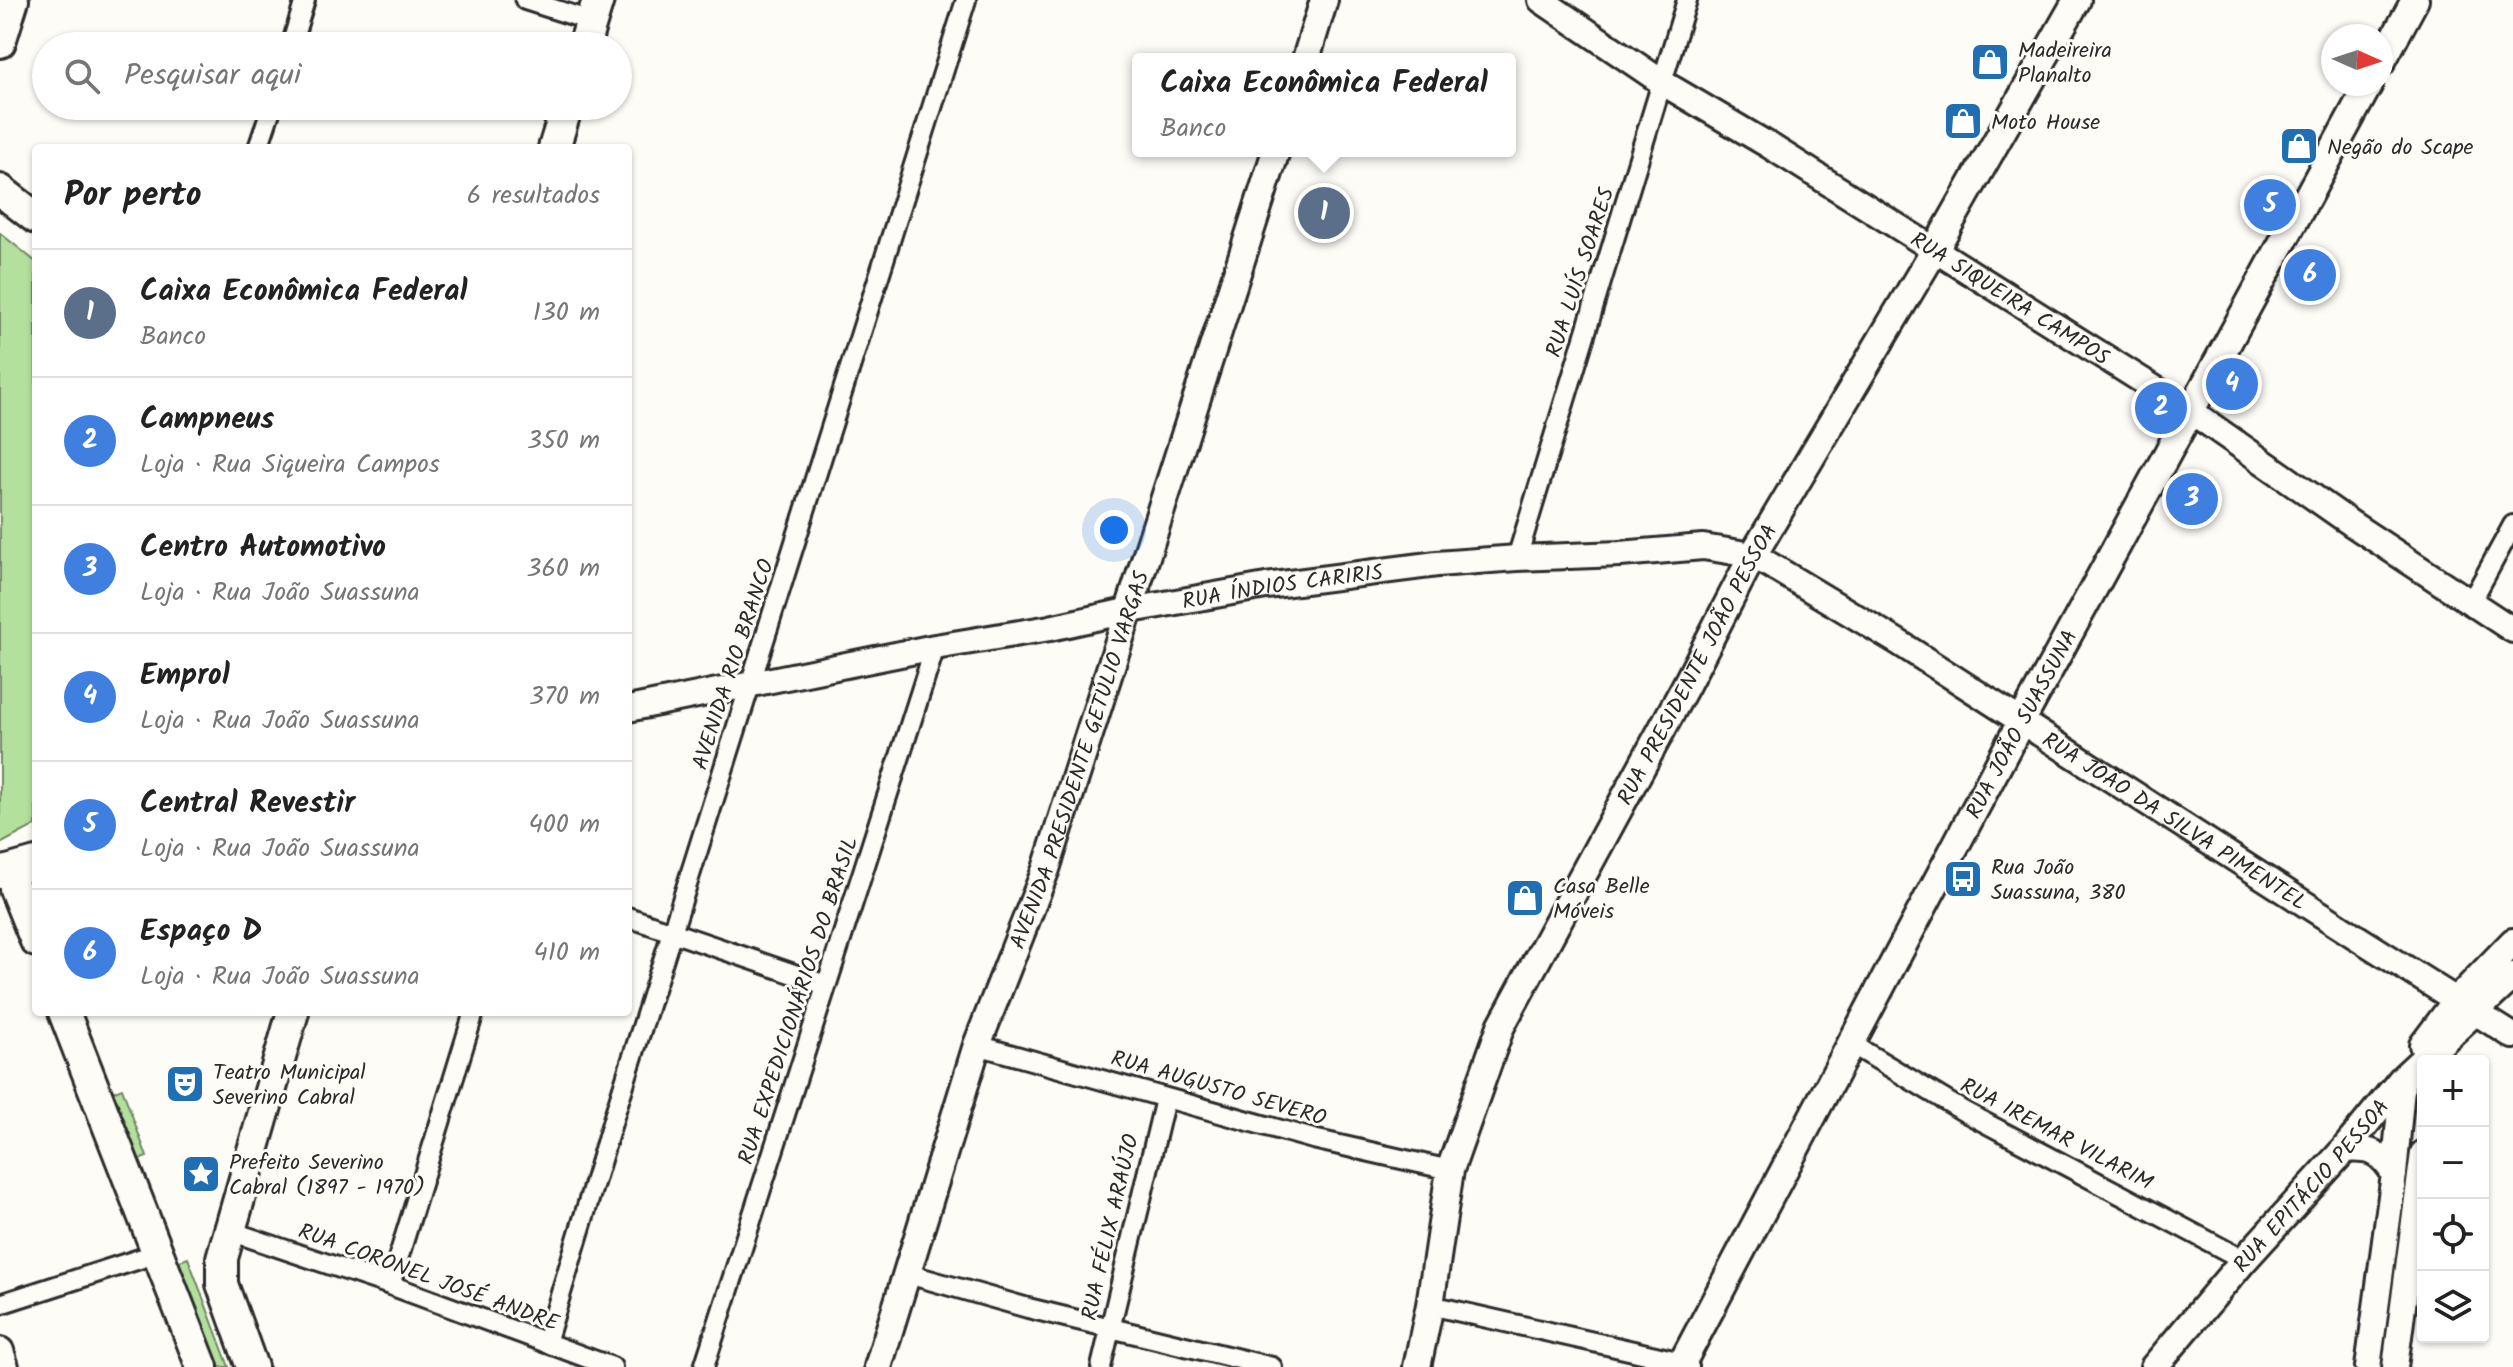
<!DOCTYPE html>
<html lang="pt">
<head>
<meta charset="utf-8">
<style>
	body { margin:0; font-family:Kalam,sans-serif; background:#f2f2f2; color:#222 }
	.controls { position:absolute; right:24px; bottom:24px; display:grid; overflow:hidden; border-radius:8px; box-shadow:0 2px 6px #0004 }
	.controls button { width:72px; height:72px; display:grid; place-items:center; padding:0; border:0; border-bottom:2px solid #e0e0e0; background:#fff; color:#222; font:40px sans-serif }
	.compass { position:absolute; left:2321px; top:24px; width:72px; height:72px; border-radius:50%; background:#fff; box-shadow:0 2px 6px #0004; rotate:93deg }
	.you { position:absolute; left:1114px; top:530px; width:28px; height:28px; margin:-20px; border:6px solid #fff; border-radius:50%; background:#1a73e8; box-shadow:0 0 0 12px #1a73e833 }
	.badge { display:grid; place-items:center; width:52px; height:52px; border-radius:50%; background:#1f6fb2; color:#fff; font-size:26px; font-weight:700 }
	.pin { position:absolute; translate:-50% -50%; border:4px solid #fff; box-shadow:0 2px 8px #0006 }
	.popup { position:absolute; left:1132px; top:53px; width:384px; height:104px; box-sizing:border-box; display:grid; place-content:center; border-radius:8px; background:#fff; filter:drop-shadow(0 2px 6px #0005); font-size:26px; white-space:nowrap; color:#767676 }
	.popup b { font-size:30px; color:#222 }
	.popup::after { content:''; position:absolute; left:50%; top:100%; margin-left:-16px; border:16px solid transparent; border-top-color:#fff }
	.list { margin:0; padding:0; list-style:none }
	h2 { display:flex; justify-content:space-between; align-items:center; height:104px; margin:0; padding:0 32px; font-size:34px }
	h2 small { font-size:26px; font-weight:400; color:#767676 }
	.list li { display:grid; grid-template-columns:52px 1fr auto; gap:24px; align-items:center; box-sizing:border-box; height:128px; padding:0 32px; border-top:2px solid #e0e0e0 }
	.list b { display:block; font-size:30px; white-space:nowrap }
	.list p { margin:0; font-size:26px; white-space:nowrap; color:#767676 }
	.list em { font-size:26px; font-style:normal; color:#767676 }
	.icon { flex:none; width:44px; height:44px; fill:none; stroke:currentColor; stroke-width:2; stroke-linecap:round; stroke-linejoin:round }
	.map { position:relative; flex:none; width:2513px; height:1367px; overflow:hidden }
	.search { position:absolute; background:#fff; box-shadow:0 2px 6px #0004; left:32px; top:32px; width:600px; height:88px; display:flex; align-items:center; gap:20px; box-sizing:border-box; padding:0 28px; border-radius:44px; color:#767676; font-size:30px }
	.panel { position:absolute; background:#fff; box-shadow:0 2px 6px #0004; left:32px; top:144px; width:600px; height:872px; border-radius:8px }
	.map>svg:first-child { display:block }
	.green { fill:#b4e09d; stroke:#708664; stroke-width:2 }
	.lines { fill:none; stroke-linecap:round; stroke-linejoin:round }
	.minor-casing { stroke:#2b2b2b; stroke-width:24 }
	.tertiary-casing { stroke:#2b2b2b; stroke-width:30 }
	.secondary-casing { stroke:#2b2b2b; stroke-width:32 }
	.primary-casing { stroke:#2b2b2b; stroke-width:36 }
	.minor { stroke:#fdfcf7; stroke-width:18 }
	.tertiary { stroke:#fdfcf7; stroke-width:24 }
	.secondary { stroke:#fdfcf7; stroke-width:26 }
	.primary { stroke:#fdfcf7; stroke-width:30 }
	.labels { text-anchor:middle; stroke-width:6; stroke-linejoin:round; paint-order:stroke }
	.poi-label { font-size:22px; fill:#2b2b2b; stroke:#fdfcf7; text-anchor:start }
	.street-label { font-size:22px; fill:#2b2b2b; stroke:#fdfcf7 }
</style>
</head>
<body>
<div class="map">
<svg width="2513" height="1367" viewBox="0 0 2513 1367">
	<rect width="100%" height="100%" fill="#fdfcf7"/>
	<filter id="ink" filterUnits="userSpaceOnUse"><feTurbulence type="fractalNoise" baseFrequency=".0125" numOctaves="2"/><feDisplacementMap in="SourceGraphic" scale="16" xChannelSelector="R" yChannelSelector="G"/><feConvolveMatrix kernelMatrix="1 2 1 2 8 2 1 2 1" color-interpolation-filters="sRGB"/></filter>
	<g filter="url(#ink)">
		<g class="green">
			<polygon points="0,233 36,262 36,825 0,844"/>
			<polygon points="122,1088 147,1157 136,1161 110,1093"/>
			<polygon points="188,1258 229,1367 216,1367 177,1262"/>
		</g>
		<g class="lines">
			<g class="minor-casing">
				<g id="minor">
					<polyline points="525,0 591,21"/>
					<polyline points="291,46 305,0"/>
					<polyline points="258,148 272,106"/>
					<polyline points="1517,558 1687,0"/>
					<polyline points="2471,602 2513,525"/>
					<polyline points="628,917 826,985"/>
					<polyline points="1850,1043 1963,1111 2244,1260"/>
					<polyline points="977,1045 1313,1139 1450,1170"/>
					<polyline points="230,1231 390,1285 612,1367"/>
					<polyline points="908,1274 1028,1308 1272,1367"/>
					<polyline points="390,1285 474,1012"/>
					<polyline points="0,1304 158,1253"/>
					<polyline points="1430,1305 1682,1362 1689,1367"/>
					<polyline points="546,1343 615,1113 966,0"/>
					<polyline points="704,1367 935,647"/>
					<polyline points="1101,1367 1165,1099"/>
				</g>
			</g>
			<g class="tertiary-casing">
				<g id="tertiary">
					<path id="s1" d="M1541,0L1663,83L1770,146L2192,412L2352,524L2513,630"/>
					<path id="s2" d="M628,709L935,647L1050,628L1131,610L1266,586L1437,564L1517,558L1620,554L1703,547L1753,555L1898,642L2358,938L2513,1036"/>
					<path d="M2344,1150C2371,1148 2379,1151 2394,1174"/>
					<polyline points="2368,1367 2394,1174 2403,1078"/>
					<polyline points="2395,1367 2423,1153"/>
				</g>
			</g>
			<g class="secondary-casing">
				<g id="secondary">
					<polyline points="1306,59 1324,0"/>
					<polyline points="2381,63 2415,0"/>
					<polyline points="2423,1045 2456,1001 2513,942"/>
					<polyline points="0,1351 5,1367"/>
					<path id="s3" d="M878,1367L977,1045L1046,869L1276,151"/>
					<path id="s4" d="M1417,1367L1430,1305L1450,1170L1501,1026L1686,685L1753,555L1934,251L2077,0"/>
					<path id="s5" d="M1680,1367L2022,720L2369,84"/>
					<path id="s6" d="M2154,1367L2244,1260L2344,1150L2403,1078L2513,976"/>
				</g>
			</g>
			<g class="primary-casing">
				<g id="primary">
					<polyline points="0,42 13,0"/>
					<polyline points="584,46 598,0"/>
					<polyline points="554,148 567,106"/>
					<polyline points="0,190 36,218"/>
					<polyline points="0,873 36,863"/>
					<polyline points="15,889 36,941"/>
					<polyline points="64,1012 202,1367"/>
					<polyline points="252,1367 222,1284 222,1258 293,1012"/>
				</g>
			</g>
			<use href="#minor" class="minor"/>
			<use href="#tertiary" class="tertiary"/>
			<use href="#secondary" class="secondary"/>
			<use href="#primary" class="primary"/>
		</g>
	</g>
	<defs>
		<g id="shop-square" transform="scale(2)"><rect x="-9" y="-9" width="18" height="18" rx="4" fill="#1f6fb2" stroke="#fdfcf7"/><path d="M-5-2.5h2.3a2.7 3.5 0 0 1 5.4 0H5L5.5 6h-11ZM-1.5-2.5h3a1.5 2.3 0 0 0-3 0Z" fill="#fff"/></g>
		<g id="bus-square" transform="scale(2)"><rect x="-9" y="-9" width="18" height="18" rx="4" fill="#1f6fb2" stroke="#fdfcf7"/><path d="M-5-6H5V4H4V6H2V4H-2V6H-4V4H-5ZM-3.5-4V0h7V-4ZM-3.5 1.2v1.5H-2V1.2ZM2 1.2v1.5H3.5V1.2Z" fill="#fff"/></g>
		<g id="theatre-square" transform="scale(2)"><rect x="-9" y="-9" width="18" height="18" rx="4" fill="#1f6fb2" stroke="#fdfcf7"/><path d="M-5-5.5Q0-4 5-5.5V0Q5 5 0 6Q-5 5-5 0ZM-3.3-2.5H-1v1.5H-3.3ZM1-2.5H3.3v1.5H1ZM-2.8 1Q0 5.5 2.8 1Z" fill="#fff"/></g>
		<g id="sight-square" transform="scale(2)"><rect x="-9" y="-9" width="18" height="18" rx="4" fill="#1f6fb2" stroke="#fdfcf7"/><path d="M0-6L1.8-2.2L6-1.7L2.9 1.2L3.7 5.4L0 3.3L-3.7 5.4L-2.9 1.2L-6-1.7L-1.8-2.2Z" fill="#fff"/></g>
	</defs>
	<g fill-rule="evenodd">
		<use href="#shop-square" x="1990" y="62"/>
		<use href="#shop-square" x="1963" y="121"/>
		<use href="#shop-square" x="2299" y="146"/>
		<use href="#bus-square" x="1963" y="879"/>
		<use href="#shop-square" x="1525" y="898"/>
		<use href="#theatre-square" x="185" y="1084"/>
		<use href="#sight-square" x="201" y="1174"/>
	</g>
	<g class="labels">
		<g class="poi-label">
			<text x="2018" y="57">Madeireira<tspan x="2018" dy="25">Planalto</tspan></text>
			<text x="1991" y="129">Moto House</text>
			<text x="2327" y="154">Negão do Scape</text>
			<text x="1991" y="874">Rua João<tspan x="1991" dy="25">Suassuna, 380</tspan></text>
			<text x="1553" y="893">Casa Belle<tspan x="1553" dy="25">Móveis</tspan></text>
			<text x="213" y="1079">Teatro Municipal<tspan x="213" dy="25">Severino Cabral</tspan></text>
			<text x="229" y="1169">Prefeito Severino<tspan x="229" dy="25">Cabral (1897 - 1970)</tspan></text>
		</g>
		<g class="street-label">
			<text transform="translate(1579 272) rotate(-72)" y="8">RUA LUÍS SOARES</text>
			<text dy="8" stroke="none"><textPath href="#s1" startOffset="556">RUA SIQUEIRA CAMPOS</textPath></text>
			<text dy="8" stroke="none"><textPath href="#s2" startOffset="666">RUA ÍNDIOS CARIRIS</textPath></text>
			<text transform="translate(732 664) rotate(-72)" y="8">AVENIDA RIO BRANCO</text>
			<text dy="8" stroke="none"><textPath href="#s4" startOffset="764">RUA PRESIDENTE JOÃO PESSOA</textPath></text>
			<text dy="8" stroke="none"><textPath href="#s5" startOffset="728">RUA JOÃO SUASSUNA</textPath></text>
			<text dy="8" stroke="none"><textPath href="#s3" startOffset="640">AVENIDA PRESIDENTE GETÚLIO VARGAS</textPath></text>
			<text dy="8" stroke="none"><textPath href="#s2" startOffset="1638">RUA JOÃO DA SILVA PIMENTEL</textPath></text>
			<text transform="translate(797 1000) rotate(-72)" y="8">RUA EXPEDICIONÁRIOS DO BRASIL</text>
			<text transform="translate(1219 1087) rotate(16)" y="8">RUA AUGUSTO SEVERO</text>
			<text transform="translate(2057 1133) rotate(28)" y="8">RUA IREMAR VILARIM</text>
			<text dy="8" stroke="none"><textPath href="#s6" startOffset="240">RUA EPITÁCIO PESSOA</textPath></text>
			<text transform="translate(1109 1227) rotate(-77)" y="8">RUA FÉLIX ARAÚJO</text>
			<text transform="translate(429 1276) rotate(20)" y="8">RUA CORONEL JOSÉ ANDRE</text>
		</g>
	</g>
</svg>
<div class="controls">
<button>+</button>
<button>−</button>
<button><svg class="icon" aria-label="locate" viewBox="0 0 24 24"><circle cx="12" cy="12" r="6"/><path d="M12 2v4M12 18v4M2 12h4M18 12h4"/></svg></button>
<button><svg class="icon" aria-label="layers" viewBox="0 0 24 24"><path d="M12 4l9 5-9 5-9-5zM3 14l9 5 9-5"/></svg></button>
</div>
<svg class="compass" viewBox="-18 -18 36 36"><path d="M0-13l5 13h-10z" fill="#e53935"/><path d="M0 13l5-13h-10z" fill="#767676"/></svg>
<div class="you"></div>
<div class="pin badge" style="left:1324px;top:213px;background:#5c6f8a">1</div>
<div class="popup"><b>Caixa Econômica Federal</b>Banco</div>
<div class="pin badge" style="left:2161px;top:408px;background:#3f7fe0">2</div>
<div class="pin badge" style="left:2192px;top:499px;background:#3f7fe0">3</div>
<div class="pin badge" style="left:2232px;top:384px;background:#3f7fe0">4</div>
<div class="pin badge" style="left:2270px;top:205px;background:#3f7fe0">5</div>
<div class="pin badge" style="left:2310px;top:275px;background:#3f7fe0">6</div>
<div class="search"><svg class="icon" aria-label="search" viewBox="0 0 24 24"><circle cx="10" cy="10" r="6"/><path d="M15 15l6 6"/></svg>Pesquisar aqui</div>
<section class="panel">
<h2>Por perto<small>6 resultados</small></h2>
<ul class="list">
<li><span class="badge" style="background:#5c6f8a">1</span><div><b>Caixa Econômica Federal</b><p>Banco</p></div><em>130 m</em></li>
<li><span class="badge" style="background:#3f7fe0">2</span><div><b>Campneus</b><p>Loja · Rua Siqueira Campos</p></div><em>350 m</em></li>
<li><span class="badge" style="background:#3f7fe0">3</span><div><b>Centro Automotivo</b><p>Loja · Rua João Suassuna</p></div><em>360 m</em></li>
<li><span class="badge" style="background:#3f7fe0">4</span><div><b>Emprol</b><p>Loja · Rua João Suassuna</p></div><em>370 m</em></li>
<li><span class="badge" style="background:#3f7fe0">5</span><div><b>Central Revestir</b><p>Loja · Rua João Suassuna</p></div><em>400 m</em></li>
<li><span class="badge" style="background:#3f7fe0">6</span><div><b>Espaço D</b><p>Loja · Rua João Suassuna</p></div><em>410 m</em></li>
</ul>
</section>
</div>
</body>
</html>
